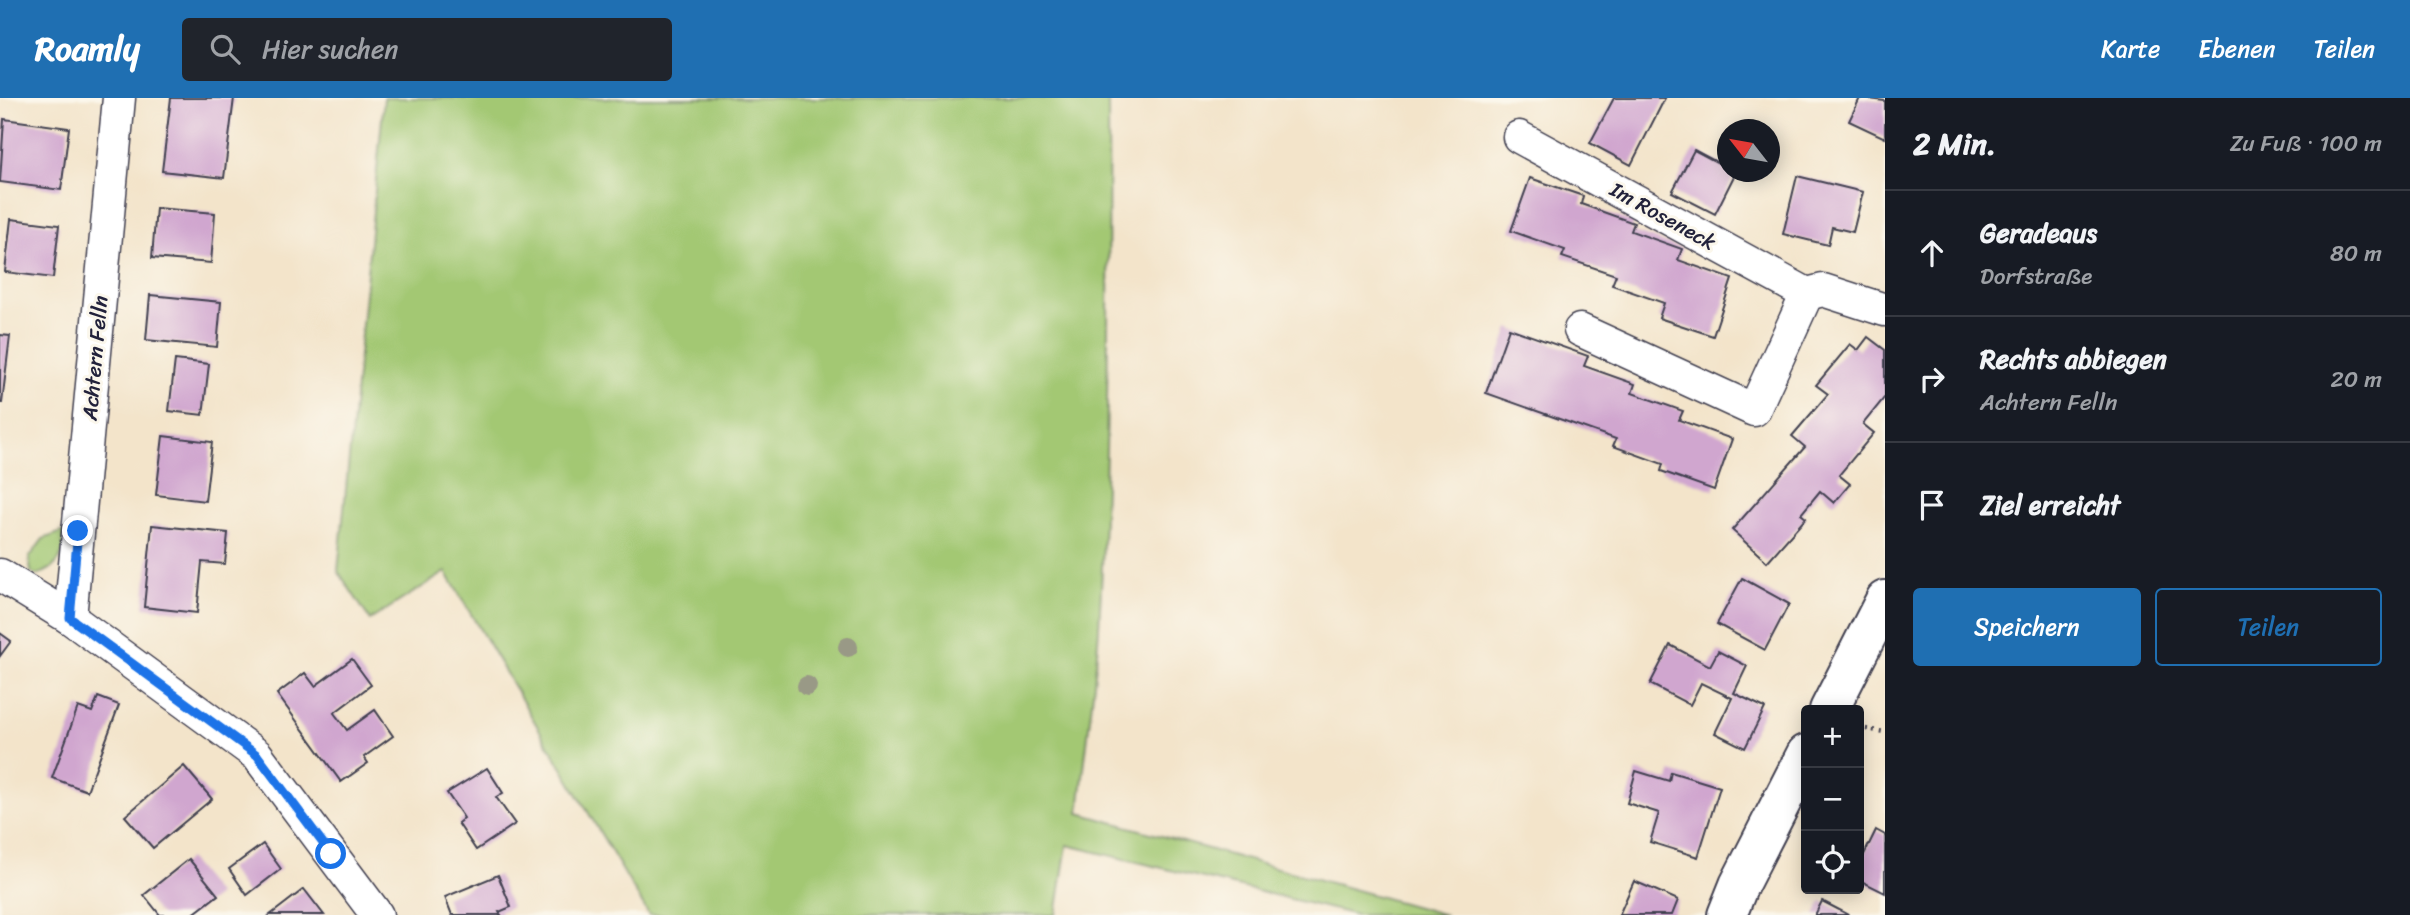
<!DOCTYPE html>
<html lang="de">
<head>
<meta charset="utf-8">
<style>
	body { margin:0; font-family:Sriracha,sans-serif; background:#20242c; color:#f1f3f6 }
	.controls { position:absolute; right:21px; bottom:21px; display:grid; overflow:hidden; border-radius:7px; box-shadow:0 4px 18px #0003 }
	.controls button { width:63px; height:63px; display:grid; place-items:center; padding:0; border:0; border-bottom:2px solid #363941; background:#171b24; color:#f1f3f6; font:35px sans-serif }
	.compass { position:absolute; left:1717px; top:21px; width:63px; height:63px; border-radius:50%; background:#171b24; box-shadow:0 4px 18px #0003; rotate:301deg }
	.stop { position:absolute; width:21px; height:21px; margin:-16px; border:5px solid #1a73e8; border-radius:50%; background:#fff }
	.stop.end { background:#1a73e8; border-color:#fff; box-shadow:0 2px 7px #0008 }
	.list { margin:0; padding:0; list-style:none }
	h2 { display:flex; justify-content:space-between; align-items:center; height:91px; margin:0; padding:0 28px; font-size:30px }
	h2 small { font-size:23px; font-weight:400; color:#9ea1a6 }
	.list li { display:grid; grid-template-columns:46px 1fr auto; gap:21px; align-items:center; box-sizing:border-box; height:126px; padding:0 28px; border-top:2px solid #363941 }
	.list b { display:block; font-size:26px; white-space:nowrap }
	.list p { margin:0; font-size:23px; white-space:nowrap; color:#9ea1a6 }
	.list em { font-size:23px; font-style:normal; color:#9ea1a6 }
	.actions { display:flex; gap:14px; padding:21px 28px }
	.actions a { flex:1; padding:16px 0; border:2px solid #1f6fb2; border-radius:7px; text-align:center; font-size:24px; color:#1f6fb2 }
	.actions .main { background:#1f6fb2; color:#fff }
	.icon { flex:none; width:38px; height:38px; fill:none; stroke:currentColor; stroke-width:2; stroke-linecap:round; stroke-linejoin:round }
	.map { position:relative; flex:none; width:1885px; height:817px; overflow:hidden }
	header { display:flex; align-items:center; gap:42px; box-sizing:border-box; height:98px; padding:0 35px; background:#1f6fb2; color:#fff }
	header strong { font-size:33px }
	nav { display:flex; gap:38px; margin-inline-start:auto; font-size:24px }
	.search { width:490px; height:63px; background:#20242c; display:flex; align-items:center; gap:18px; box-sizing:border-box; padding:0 24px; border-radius:7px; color:#9ea1a6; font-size:26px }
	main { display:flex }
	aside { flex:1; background:#171b24 }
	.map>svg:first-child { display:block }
	.green { fill:#a3c873; stroke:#627557; stroke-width:2 }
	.building { fill:#d0a6cf }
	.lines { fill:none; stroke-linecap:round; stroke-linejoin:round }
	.minor-casing { stroke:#413f50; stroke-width:35 }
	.secondary-casing { stroke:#413f50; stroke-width:42 }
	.path { stroke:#413f50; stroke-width:4.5; stroke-dasharray:2 5; stroke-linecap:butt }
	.minor { stroke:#fff; stroke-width:32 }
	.secondary { stroke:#fff; stroke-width:38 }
	.tree { fill:#999986 }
	.route { stroke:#1a73e8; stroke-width:9 }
	.labels { text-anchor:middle; stroke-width:6; stroke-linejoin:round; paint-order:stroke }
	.street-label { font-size:21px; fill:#22223b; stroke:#fbf7ec }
</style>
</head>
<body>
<header>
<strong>Roamly</strong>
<div class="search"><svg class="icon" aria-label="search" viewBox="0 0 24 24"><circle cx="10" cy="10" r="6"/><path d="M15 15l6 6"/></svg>Hier suchen</div>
<nav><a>Karte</a><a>Ebenen</a><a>Teilen</a></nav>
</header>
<main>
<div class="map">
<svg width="1885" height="817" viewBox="0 0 1885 817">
	<rect width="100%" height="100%" fill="#fbf7ec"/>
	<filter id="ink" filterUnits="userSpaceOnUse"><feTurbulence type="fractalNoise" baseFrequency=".0143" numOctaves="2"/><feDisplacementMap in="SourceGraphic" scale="14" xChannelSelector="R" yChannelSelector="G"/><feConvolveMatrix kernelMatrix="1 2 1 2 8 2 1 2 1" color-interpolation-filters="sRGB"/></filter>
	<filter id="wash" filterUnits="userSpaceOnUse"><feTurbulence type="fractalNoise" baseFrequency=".00686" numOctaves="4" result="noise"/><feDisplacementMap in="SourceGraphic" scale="28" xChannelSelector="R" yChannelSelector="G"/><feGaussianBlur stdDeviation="1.57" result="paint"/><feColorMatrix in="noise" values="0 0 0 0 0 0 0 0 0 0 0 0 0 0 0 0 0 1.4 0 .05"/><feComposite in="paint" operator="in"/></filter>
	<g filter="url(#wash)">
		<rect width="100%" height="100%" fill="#f3e4ca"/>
		<g class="green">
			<path d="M384,0H1108C1109,177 1109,353 1099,530C1095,592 1085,654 1079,715L1446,817H1356L1067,747L1056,817H649L446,474L370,522L338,473Z"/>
			<path d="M67,432C64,454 61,471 36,477L31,474L29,460L43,441Z"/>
		</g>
		<g id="blocks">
			<g class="building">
				<polygon points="171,0 234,0 224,80 162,73"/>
				<polygon points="1614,0 1665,0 1631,67 1590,45"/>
				<polygon points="1860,0 1885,3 1885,40 1849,23"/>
				<polygon points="4,21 69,30 61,92 0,84"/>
				<polygon points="1694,52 1728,70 1728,74 1736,74 1715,116 1672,94"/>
				<polygon points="1797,78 1863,94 1853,134 1832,129 1828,147 1783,136"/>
				<polygon points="1530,80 1583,98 1581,106 1634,125 1631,133 1682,151 1678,162 1732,181 1713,238 1659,220 1664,205 1612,187 1616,177 1562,159 1565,152 1511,133"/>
				<polygon points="156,110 215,115 211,165 152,160"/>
				<polygon points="11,121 59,127 53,180 5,174"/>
				<polygon points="150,197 221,204 217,249 146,242"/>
				<polygon points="1509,230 1588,258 1584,268 1635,286 1632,295 1683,313 1679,322 1732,341 1714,392 1661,373 1663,366 1613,348 1616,341 1486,295"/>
				<polygon points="0,237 10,238 2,305 0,305"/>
				<polygon points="1868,239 1885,252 1885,299 1863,326 1874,335 1839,377 1850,386 1834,405 1820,393 1801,416 1806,420 1767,464 1732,432 1805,349 1792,338 1828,296 1816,287 1850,246 1858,252"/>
				<polygon points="175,262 209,266 203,317 169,313"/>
				<polygon points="163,338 212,344 205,403 156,397"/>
				<polygon points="152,427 228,435 225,466 202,464 197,515 144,509"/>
				<polygon points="1742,480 1789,506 1765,552 1717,526"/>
				<polygon points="0,535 11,543 0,558"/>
				<polygon points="1670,547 1710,568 1718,553 1747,568 1734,595 1765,610 1745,650 1715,635 1732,600 1701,585 1690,607 1650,586"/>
				<polygon points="352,561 371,587 334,615 347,632 375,612 393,638 364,659 368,665 341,684 277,596 305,575 315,588"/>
				<polygon points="98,599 119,607 87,693 52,680 78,609 92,614"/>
				<polygon points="184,668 212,701 153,750 125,718"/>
				<polygon points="487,670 503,695 496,699 515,726 476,752 458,725 464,720 447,695"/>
				<polygon points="1636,673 1669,683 1671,674 1720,689 1698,759 1650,744 1659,715 1627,705"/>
				<polygon points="1876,732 1885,737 1885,795 1859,782 1859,767"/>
				<polygon points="263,746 281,771 247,797 229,771"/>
				<polygon points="189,761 218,797 192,817 160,817 144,797"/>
				<polygon points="498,777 511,809 499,814 501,817 452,817 445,799"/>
				<polygon points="1634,783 1678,802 1672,817 1619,817"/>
				<polygon points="304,791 324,817 270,817 274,814"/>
				<polygon points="1822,803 1849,817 1815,817"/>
			</g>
		</g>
	</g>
	<g filter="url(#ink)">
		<use href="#blocks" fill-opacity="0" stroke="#413f50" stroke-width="2"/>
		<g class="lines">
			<g class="minor-casing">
				<g id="minor">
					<polyline points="1519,39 1807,196 1823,192 1885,212"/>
					<polyline points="1580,232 1754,312 1807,196"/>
					<polyline points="0,477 70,520 257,657 377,817"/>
					<polyline points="70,520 119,0"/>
				</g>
			</g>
			<g class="secondary-casing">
				<g id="secondary">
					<polyline points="1829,612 1885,502"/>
					<polyline points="1727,817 1739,787 1806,656"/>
				</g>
			</g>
			<polyline class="path" points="1859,630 1885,634"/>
			<use href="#minor" class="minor"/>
			<use href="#secondary" class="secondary"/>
		</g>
		<g class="tree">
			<circle cx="848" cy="549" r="10"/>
			<circle cx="807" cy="588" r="10"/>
		</g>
	</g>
	<g class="lines" filter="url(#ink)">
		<polyline class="route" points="78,433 70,520 257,657 331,756"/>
	</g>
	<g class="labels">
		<g class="street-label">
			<text transform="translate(1663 118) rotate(29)" y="7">Im Roseneck</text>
			<text transform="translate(95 260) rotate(-85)" y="7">Achtern Felln</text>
		</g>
	</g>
</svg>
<div class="controls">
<button>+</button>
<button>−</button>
<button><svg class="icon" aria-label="locate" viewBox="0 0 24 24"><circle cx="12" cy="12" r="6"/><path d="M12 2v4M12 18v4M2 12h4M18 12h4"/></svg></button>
</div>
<svg class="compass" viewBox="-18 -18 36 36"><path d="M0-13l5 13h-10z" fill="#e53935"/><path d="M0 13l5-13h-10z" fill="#9ea1a6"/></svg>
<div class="stop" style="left:331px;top:756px"></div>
<div class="stop end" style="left:78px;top:433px"></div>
</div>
<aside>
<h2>2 Min.<small>Zu Fuß · 100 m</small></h2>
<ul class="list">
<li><svg class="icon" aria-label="ahead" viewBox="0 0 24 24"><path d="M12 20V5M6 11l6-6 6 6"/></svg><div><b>Geradeaus</b><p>Dorfstraße</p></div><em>80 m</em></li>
<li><svg class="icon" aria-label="right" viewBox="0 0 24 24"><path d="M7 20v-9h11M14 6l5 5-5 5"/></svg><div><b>Rechts abbiegen</b><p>Achtern Felln</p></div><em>20 m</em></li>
<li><svg class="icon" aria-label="arrive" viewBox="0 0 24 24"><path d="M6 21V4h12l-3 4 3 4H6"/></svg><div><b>Ziel erreicht</b></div></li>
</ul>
<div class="actions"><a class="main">Speichern</a><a>Teilen</a></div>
</aside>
</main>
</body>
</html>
